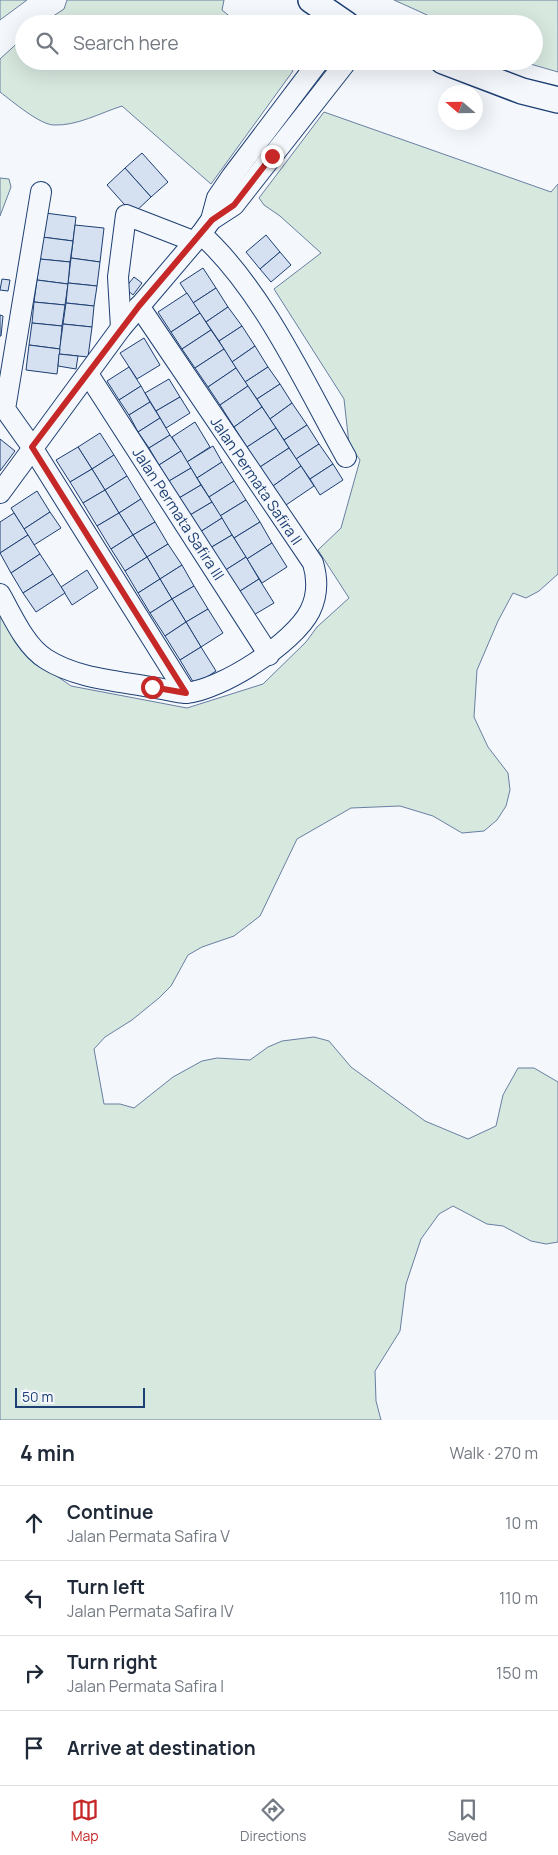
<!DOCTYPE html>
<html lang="en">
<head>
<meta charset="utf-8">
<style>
	body { margin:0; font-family:Manrope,sans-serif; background:#f2f2f3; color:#1f2937 }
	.compass { position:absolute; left:438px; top:85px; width:45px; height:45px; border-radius:50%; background:#fff; box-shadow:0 5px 20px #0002; rotate:290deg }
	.scale { position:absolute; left:15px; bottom:12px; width:130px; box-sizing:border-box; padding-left:5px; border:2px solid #1d3f73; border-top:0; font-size:14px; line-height:18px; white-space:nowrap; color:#1d3f73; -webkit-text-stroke:4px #f4f7fb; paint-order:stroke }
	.stop { position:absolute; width:15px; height:15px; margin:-11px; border:4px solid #c62828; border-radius:50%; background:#fff }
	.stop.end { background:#c62828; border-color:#fff; box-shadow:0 1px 5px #0008 }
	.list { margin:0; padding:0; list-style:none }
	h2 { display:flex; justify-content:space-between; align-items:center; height:65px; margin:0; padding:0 20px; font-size:21px }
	h2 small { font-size:16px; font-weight:400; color:#747a83 }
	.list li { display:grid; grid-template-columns:32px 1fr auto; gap:15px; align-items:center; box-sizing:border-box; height:75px; padding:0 20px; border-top:1px solid #e0e1e3 }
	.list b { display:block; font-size:19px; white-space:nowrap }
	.list p { margin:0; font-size:16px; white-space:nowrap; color:#747a83 }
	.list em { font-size:16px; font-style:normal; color:#747a83 }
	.icon { flex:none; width:28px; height:28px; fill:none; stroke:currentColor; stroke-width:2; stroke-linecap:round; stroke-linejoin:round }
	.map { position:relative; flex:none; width:558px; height:1420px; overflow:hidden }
	.search { position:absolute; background:#fff; box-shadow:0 5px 20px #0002; left:15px; right:15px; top:15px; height:55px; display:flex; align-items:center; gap:12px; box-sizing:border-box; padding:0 18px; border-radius:28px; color:#747a83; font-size:19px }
	.sheet { height:365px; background:#fff }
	nav { display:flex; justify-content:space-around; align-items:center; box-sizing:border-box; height:70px; border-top:1px solid #e0e1e3; background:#fff; font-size:14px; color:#747a83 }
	nav a { display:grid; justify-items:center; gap:2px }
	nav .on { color:#c62828 }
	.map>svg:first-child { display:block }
	.green { fill:#d7e8df; stroke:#687fa3 }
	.building { fill:#d5e0f0; stroke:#1d3f73 }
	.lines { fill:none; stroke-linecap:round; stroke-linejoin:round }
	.minor-casing { stroke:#1d3f73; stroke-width:22 }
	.major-casing { stroke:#1d3f73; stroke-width:28 }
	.minor { stroke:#f4f7fb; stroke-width:20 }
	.major { stroke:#f4f7fb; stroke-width:25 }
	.route { stroke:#c62828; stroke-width:6 }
	.labels { text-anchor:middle; stroke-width:4; stroke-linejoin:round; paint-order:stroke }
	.street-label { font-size:15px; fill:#1d3f73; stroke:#f4f7fb }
</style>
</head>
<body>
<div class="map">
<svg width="558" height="1420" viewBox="0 0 558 1420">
	<rect width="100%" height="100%" fill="#f4f7fb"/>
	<g class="green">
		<polygon points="0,0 27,0 0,20"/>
		<polygon points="67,0 224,0 222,10 239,24 41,24 64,9"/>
		<polygon points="394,0 558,0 558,72 520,61 534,61 534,24 447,24"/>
		<path d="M24,37V61H282L293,71L211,184L122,106C100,113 77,126 54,125C40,125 12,101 0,92V59Z"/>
		<polygon points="324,112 551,192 558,184 558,574 539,591 526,598 513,593 498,621 477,670 474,717 488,747 508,773 510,790 506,806 497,820 484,831 462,833 433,816 400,806 351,808 297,839 260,916 234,936 202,947 188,955 171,986 159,998 132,1020 105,1037 94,1049 104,1104 120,1104 134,1108 173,1077 202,1061 217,1058 250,1060 268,1047 282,1041 314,1037 329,1041 351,1067 425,1121 468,1139 496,1126 503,1095 518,1068 534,1068 558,1082 558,1242 546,1244 531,1241 503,1226 487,1224 453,1206 439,1214 421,1239 406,1284 400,1331 375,1371 376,1401 381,1420 0,1420 0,613 37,662 71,686 187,708 263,684 306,642 317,627 349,598 318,550 341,528 360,460 349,444 344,399 274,289 321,253 280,216 264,205 259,198"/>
		<polygon points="0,178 9,179 11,187 0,216"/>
	</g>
	<g class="building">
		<polygon points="142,153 168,182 151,197 125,168"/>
		<polygon points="125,168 151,197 133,214 107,185"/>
		<polygon points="45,213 76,217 73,241 42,237"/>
		<polygon points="75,225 104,228 100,262 71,258"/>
		<polygon points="266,235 280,252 260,269 246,252"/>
		<polygon points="42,237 73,241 70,262 40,259"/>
		<polygon points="280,252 291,265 271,282 260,269"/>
		<polygon points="71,258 100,262 97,286 68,283"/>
		<polygon points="40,259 70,262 68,284 37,280"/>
		<polygon points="203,268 216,288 193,303 180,283"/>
		<polygon points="134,277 142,283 133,295 125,288"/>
		<polygon points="2,279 10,280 8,291 0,290"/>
		<polygon points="37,280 68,284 65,305 34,302"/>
		<polygon points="68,283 97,286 94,306 66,303"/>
		<polygon points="216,288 228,307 206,322 193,303"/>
		<polygon points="187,293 200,313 171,332 158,312"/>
		<polygon points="34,302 65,305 62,326 32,323"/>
		<polygon points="66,303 94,306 92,327 63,324"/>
		<polygon points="228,307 242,326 219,341 206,322"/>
		<polygon points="200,313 211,330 182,349 171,332"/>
		<polygon points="0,315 3,316 1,336 0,336"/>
		<polygon points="32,323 62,326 60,349 29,345"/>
		<polygon points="63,324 92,327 88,357 59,354"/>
		<polygon points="242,326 255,346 232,362 219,341"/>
		<polygon points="211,330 224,349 195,368 182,349"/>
		<polygon points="144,338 160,365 137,379 120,353"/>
		<polygon points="29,345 60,349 57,374 26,370"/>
		<polygon points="255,346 268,367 245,382 232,362"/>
		<polygon points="224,349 236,368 208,387 195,368"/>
		<polygon points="59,354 78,356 76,369 58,366"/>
		<polygon points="129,367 141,386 119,400 107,381"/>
		<polygon points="268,367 280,384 257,399 245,382"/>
		<polygon points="236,368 248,386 220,405 208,387"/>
		<polygon points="169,379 180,397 156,411 145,393"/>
		<polygon points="280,384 292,403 270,419 257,399"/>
		<polygon points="141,386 150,402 129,415 119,400"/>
		<polygon points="248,386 262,407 234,427 220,405"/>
		<polygon points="180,397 190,413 166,428 156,411"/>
		<polygon points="150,402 160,418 138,432 129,415"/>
		<polygon points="292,403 307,425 284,440 270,419"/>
		<polygon points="262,407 276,428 247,447 234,427"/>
		<polygon points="160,418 170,435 149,448 138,432"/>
		<polygon points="195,422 210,447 187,462 172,437"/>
		<polygon points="307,425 319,444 296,459 284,440"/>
		<polygon points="276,428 289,448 260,467 247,447"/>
		<polygon points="100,433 114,455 92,469 78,447"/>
		<polygon points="170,435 181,451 159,465 149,448"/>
		<polygon points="0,439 15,451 0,471"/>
		<polygon points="319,444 333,464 310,479 296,459"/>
		<polygon points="213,446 222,462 197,478 187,462"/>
		<polygon points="78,447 92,469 70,482 56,460"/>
		<polygon points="289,448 301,466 273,486 260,467"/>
		<polygon points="181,451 191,468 169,481 159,465"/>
		<polygon points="114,455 127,476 105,490 92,469"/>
		<polygon points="222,462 234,481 209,497 197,478"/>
		<polygon points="333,464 343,480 320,495 310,479"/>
		<polygon points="301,466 314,486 286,505 273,486"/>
		<polygon points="191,468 201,485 179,498 169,481"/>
		<polygon points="92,469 105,490 83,503 70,482"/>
		<polygon points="127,476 141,499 119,513 105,490"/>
		<polygon points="234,481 246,500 220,516 209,497"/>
		<polygon points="201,485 212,502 190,515 179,498"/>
		<polygon points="105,490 119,513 97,526 83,503"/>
		<polygon points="37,491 50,512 24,529 11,508"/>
		<polygon points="141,499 155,522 133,535 119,513"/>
		<polygon points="246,500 260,522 234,538 220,516"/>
		<polygon points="212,502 222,518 200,532 190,515"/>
		<polygon points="50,512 61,528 34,545 24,529"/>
		<polygon points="14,513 28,535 0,553 0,522"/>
		<polygon points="119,513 133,535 111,549 97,526"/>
		<polygon points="222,518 232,535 210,548 200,532"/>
		<polygon points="155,522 168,544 147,557 133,535"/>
		<polygon points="260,522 272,543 247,559 234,538"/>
		<polygon points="28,535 40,554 11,573 0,553"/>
		<polygon points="133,535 147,557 125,571 111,549"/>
		<polygon points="232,535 246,557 224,571 210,548"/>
		<polygon points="272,543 287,567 262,583 247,559"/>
		<polygon points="168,544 182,565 160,579 147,557"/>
		<polygon points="40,554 53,574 23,593 11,573"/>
		<polygon points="147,557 160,579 138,593 125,571"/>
		<polygon points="246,557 259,579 237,593 224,571"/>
		<polygon points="182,565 194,586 172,599 160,579"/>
		<polygon points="87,570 98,588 72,605 61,587"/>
		<polygon points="53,574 65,593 36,612 23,593"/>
		<polygon points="160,579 172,599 150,613 138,593"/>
		<polygon points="259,579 274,603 252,616 237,593"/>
		<polygon points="194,586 208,609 186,622 172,599"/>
		<polygon points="172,599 186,622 165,636 150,613"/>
		<polygon points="208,609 223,633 201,647 186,622"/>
		<polygon points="186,622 201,647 180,660 165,636"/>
		<polygon points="201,647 216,671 195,685 180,660"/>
	</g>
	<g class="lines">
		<g class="minor-casing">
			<g id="minor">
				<polyline points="41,192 5,409 32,447 186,693"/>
				<polyline points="211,220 234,205 347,61"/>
				<path d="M201,234C263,290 305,384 346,457"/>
				<polyline points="121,328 118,277 126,215 193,241"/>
				<polyline points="88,374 269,655"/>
				<polyline points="0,493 121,328 201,234 211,220 217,198 232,176 319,61"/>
				<path d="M0,594C12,615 25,646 46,659C77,679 120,681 156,688C165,689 177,693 186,693C221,690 294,643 310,611C318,595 318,580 313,563L139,306"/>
			</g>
		</g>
		<g class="major-casing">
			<g id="major">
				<polyline points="311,0 346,24"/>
				<polyline points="443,61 522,91 558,100"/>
			</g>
		</g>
		<use href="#minor" class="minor"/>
		<use href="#major" class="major"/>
	</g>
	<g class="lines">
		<polyline class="route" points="152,687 186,693 32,447 139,306 212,220 234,205 272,156"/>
	</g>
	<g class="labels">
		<g class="street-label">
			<text transform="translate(256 481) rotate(56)" y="5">Jalan Permata Safira II</text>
			<text transform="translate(178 514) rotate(57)" y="5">Jalan Permata Safira III</text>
		</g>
	</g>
</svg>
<svg class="compass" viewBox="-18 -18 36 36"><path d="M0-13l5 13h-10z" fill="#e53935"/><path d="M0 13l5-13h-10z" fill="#747a83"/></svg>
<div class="scale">50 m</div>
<div class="stop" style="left:152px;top:687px"></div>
<div class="stop end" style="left:272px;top:156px"></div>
<div class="search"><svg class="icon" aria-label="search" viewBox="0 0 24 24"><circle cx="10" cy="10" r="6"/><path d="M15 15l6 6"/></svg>Search here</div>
</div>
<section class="sheet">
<h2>4 min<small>Walk · 270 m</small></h2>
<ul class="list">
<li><svg class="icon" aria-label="ahead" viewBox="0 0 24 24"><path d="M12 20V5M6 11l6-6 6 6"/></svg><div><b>Continue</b><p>Jalan Permata Safira V</p></div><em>10 m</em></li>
<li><svg class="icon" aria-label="left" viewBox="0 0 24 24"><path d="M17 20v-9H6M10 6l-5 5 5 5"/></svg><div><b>Turn left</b><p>Jalan Permata Safira IV</p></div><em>110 m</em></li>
<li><svg class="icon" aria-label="right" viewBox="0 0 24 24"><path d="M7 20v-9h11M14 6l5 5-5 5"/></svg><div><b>Turn right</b><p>Jalan Permata Safira I</p></div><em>150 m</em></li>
<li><svg class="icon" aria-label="arrive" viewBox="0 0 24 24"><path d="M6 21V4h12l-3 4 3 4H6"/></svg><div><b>Arrive at destination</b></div></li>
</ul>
</section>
<nav>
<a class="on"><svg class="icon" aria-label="map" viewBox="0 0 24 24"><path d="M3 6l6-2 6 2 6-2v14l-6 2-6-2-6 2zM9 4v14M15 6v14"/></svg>Map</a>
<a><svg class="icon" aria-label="directions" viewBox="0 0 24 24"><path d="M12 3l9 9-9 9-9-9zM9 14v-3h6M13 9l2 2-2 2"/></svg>Directions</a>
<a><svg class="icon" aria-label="saved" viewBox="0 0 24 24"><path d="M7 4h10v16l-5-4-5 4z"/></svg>Saved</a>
</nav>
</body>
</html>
